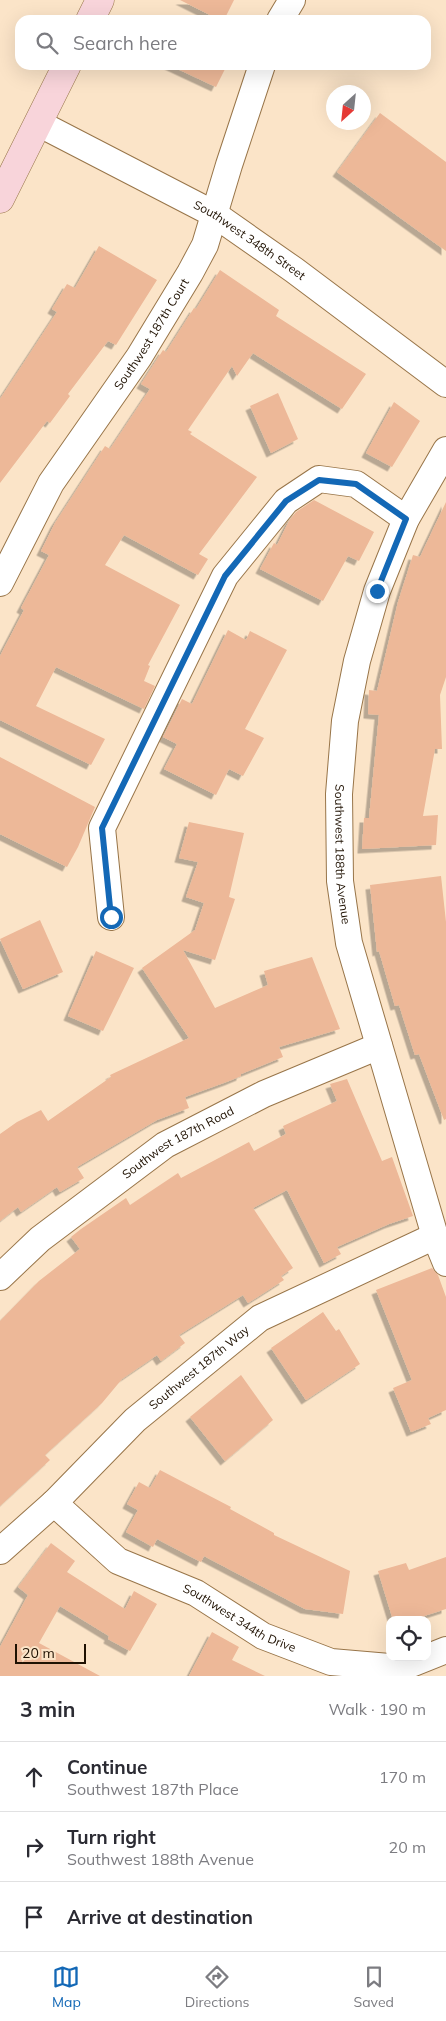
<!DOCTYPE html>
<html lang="en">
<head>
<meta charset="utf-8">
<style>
	body { margin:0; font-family:Mulish,sans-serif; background:#f7f7f7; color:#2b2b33 }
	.controls { position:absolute; right:15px; bottom:15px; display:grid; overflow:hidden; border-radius:10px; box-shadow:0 5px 20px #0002 }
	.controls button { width:45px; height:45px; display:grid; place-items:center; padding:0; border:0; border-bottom:1px solid #e1e1e2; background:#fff; color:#2b2b33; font:25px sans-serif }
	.compass { position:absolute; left:326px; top:85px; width:45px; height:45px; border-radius:50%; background:#fff; box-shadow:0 5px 20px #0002; rotate:207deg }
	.scale { position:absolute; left:15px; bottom:12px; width:71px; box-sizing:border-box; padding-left:5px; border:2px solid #1f1102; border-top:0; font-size:14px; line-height:18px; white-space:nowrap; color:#1f1102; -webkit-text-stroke:4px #fbe4c8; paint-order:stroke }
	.stop { position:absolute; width:15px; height:15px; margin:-11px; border:4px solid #1368b6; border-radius:50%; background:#fff }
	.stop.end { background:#1368b6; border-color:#fff; box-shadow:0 1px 5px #0008 }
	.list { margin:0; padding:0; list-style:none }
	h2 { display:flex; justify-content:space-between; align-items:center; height:65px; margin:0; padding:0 20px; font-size:21px }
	h2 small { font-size:16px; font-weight:400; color:#7c7c81 }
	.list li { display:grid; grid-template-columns:32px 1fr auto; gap:15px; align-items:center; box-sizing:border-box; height:70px; padding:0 20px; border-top:1px solid #e1e1e2 }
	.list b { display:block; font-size:19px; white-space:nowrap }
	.list p { margin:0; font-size:16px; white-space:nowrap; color:#7c7c81 }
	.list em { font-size:16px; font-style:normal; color:#7c7c81 }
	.icon { flex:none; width:28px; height:28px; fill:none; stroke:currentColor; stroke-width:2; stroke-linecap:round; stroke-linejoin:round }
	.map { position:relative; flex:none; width:446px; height:1676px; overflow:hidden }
	.search { position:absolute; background:#fff; box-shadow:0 5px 20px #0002; left:15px; right:15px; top:15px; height:55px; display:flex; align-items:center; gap:12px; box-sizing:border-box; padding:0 18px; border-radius:15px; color:#7c7c81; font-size:19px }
	.sheet { height:275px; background:#fff }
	nav { display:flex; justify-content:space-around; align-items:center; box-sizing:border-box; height:70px; border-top:1px solid #e1e1e2; background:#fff; font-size:14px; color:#7c7c81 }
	nav a { display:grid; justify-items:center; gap:2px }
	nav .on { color:#1368b6 }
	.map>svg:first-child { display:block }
	.building { fill:#edb898; filter:url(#shadow) }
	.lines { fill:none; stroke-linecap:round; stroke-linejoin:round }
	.street-casing { stroke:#987549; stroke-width:28 }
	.secondary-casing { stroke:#987549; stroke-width:29 }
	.street { stroke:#fff; stroke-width:26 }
	.secondary { stroke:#f8d4da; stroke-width:28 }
	.route { stroke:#1368b6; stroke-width:6 }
	.labels { text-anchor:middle; stroke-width:4; stroke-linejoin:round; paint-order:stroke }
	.street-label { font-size:12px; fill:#1f1102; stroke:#fbe4c8 }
</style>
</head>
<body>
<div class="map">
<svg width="446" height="1676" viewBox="0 0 446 1676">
	<defs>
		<filter id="shadow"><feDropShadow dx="-4.5" dy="4.5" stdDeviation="0" flood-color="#0004"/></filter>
	</defs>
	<rect width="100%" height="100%" fill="#fbe4c8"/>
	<g class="building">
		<polygon points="180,0 234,0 224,20 220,20"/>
		<polygon points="169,65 227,65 216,87"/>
		<polygon points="380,113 446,162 446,251 337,172"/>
		<polygon points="99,246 157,280 116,345 108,341 68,394 70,396 50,423 47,421 0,483 0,399 57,312 52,309 67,284 75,288"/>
		<polygon points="220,270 279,310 276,316 366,374 342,409 253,353 237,376 232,366 188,430 192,432 190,434 257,477 199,554 208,559 198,575 124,535 105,565 180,605 148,665 150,666 144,681 155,686 144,709 56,667 36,706 105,739 91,765 0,720 0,656 24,610 21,608 49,555 41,551 55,523 105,446 110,449 150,389 141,384 163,350 166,352 194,308 196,309"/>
		<polygon points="278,393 298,439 271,453 250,406"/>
		<polygon points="394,402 420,421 392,467 366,453"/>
		<polygon points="314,500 374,532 359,561 348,556 323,601 260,569 274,543 277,545 289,521 296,512"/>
		<polygon points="446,502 446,677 440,695 442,749 435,749 423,816 438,815 436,845 362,849 364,818 369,818 379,715 368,714 369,690 377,691 398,602 413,555 420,557"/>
		<polygon points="228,630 246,640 250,631 287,650 245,729 264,738 243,776 229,769 216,795 164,769 177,744 163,737 182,699 192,704"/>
		<polygon points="0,757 95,807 78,847 67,867 0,834"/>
		<polygon points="189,822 244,833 229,897 235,899 215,960 183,950 215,1008 268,985 264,971 312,957 340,1029 279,1047 283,1057 241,1074 241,1076 229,1081 185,1097 189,1108 157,1120 77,1167 84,1178 60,1192 57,1187 21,1212 18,1207 0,1221 0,1134 17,1122 41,1110 48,1121 111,1077 110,1075 189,1038 142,968 195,930 204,903 186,897 198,862 179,858"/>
		<polygon points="441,876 446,922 446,1119 444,1120 419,1054 415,1055 399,1005 395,1006 379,951 377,952 370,885"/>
		<polygon points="40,920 63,972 23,989 0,939"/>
		<polygon points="96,951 134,968 103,1031 68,1016"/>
		<polygon points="347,1079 382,1161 392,1157 413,1216 389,1224 337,1247 341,1254 324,1263 287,1190 253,1208 293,1268 281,1276 284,1280 248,1303 243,1295 179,1335 185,1343 161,1361 157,1355 122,1379 102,1403 45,1455 50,1460 0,1506 0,1321 39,1281 80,1249 71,1237 81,1229 126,1198 130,1205 178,1173 181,1178 249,1142 254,1151 286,1134 283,1126 337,1101 330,1084"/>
		<polygon points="432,1268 438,1275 446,1297 446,1410 428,1418 431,1424 411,1432 393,1388 412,1380 376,1290"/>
		<polygon points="323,1312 336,1331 339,1329 360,1364 306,1400 271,1348"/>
		<polygon points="241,1375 273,1420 225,1461 190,1417"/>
		<polygon points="160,1470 231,1507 230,1509 274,1533 274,1535 350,1571 343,1614 305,1609 204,1556 201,1562 157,1539 153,1547 126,1532 138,1510 127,1504 139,1482 150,1488"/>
		<polygon points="51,1543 75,1561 67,1572 125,1609 134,1591 157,1604 130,1651 108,1639 109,1636 60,1606 39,1643 100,1676 0,1676 0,1647 28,1595 18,1587"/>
		<polygon points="446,1557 446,1609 424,1616 425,1620 393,1620 378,1571 406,1563 409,1570"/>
		<polygon points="212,1632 239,1647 232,1660 265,1676 189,1676"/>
	</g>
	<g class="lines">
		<g class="street-casing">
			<g id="street">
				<polyline points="280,20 292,0"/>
				<path id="s1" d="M38,123L214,214L294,270L446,384"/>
				<path id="s2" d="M446,450L406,519L377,591L357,661L345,721L339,794L340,881L349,943L435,1236L446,1263"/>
				<path id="s3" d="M0,583L51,483L139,357L190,273L205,245L229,165L262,65"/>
				<polyline points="111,917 102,828 225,576 286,501 319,479 356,484 406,519"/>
				<path id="s4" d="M0,1277L40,1239L165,1145L264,1094L379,1046"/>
				<path id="s5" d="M54,1503L118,1561L196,1593L263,1636L331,1662L401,1668L446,1650"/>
				<path id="s6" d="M0,1551L54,1503L135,1420L260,1318L435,1236"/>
			</g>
		</g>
		<g class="secondary-casing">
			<g id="secondary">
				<polyline points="90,20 100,0"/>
				<polyline points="0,199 67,65"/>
			</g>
		</g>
		<use href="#street" class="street"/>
		<use href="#secondary" class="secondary"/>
	</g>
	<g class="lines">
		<polyline class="route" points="111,917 102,828 225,576 286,501 319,480 356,484 406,519 377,591"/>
	</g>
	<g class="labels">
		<g class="street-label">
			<text dy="4" stroke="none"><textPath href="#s1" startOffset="242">Southwest 348th Street</textPath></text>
			<text dy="4" stroke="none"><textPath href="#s3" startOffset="292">Southwest 187th Court</textPath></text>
			<text dy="4" stroke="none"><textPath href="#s2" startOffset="425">Southwest 188th Avenue</textPath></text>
			<text dy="4" stroke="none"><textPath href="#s4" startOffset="224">Southwest 187th Road</textPath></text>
			<text dy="4" stroke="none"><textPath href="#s6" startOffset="271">Southwest 187th Way</textPath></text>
			<text dy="4" stroke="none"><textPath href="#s5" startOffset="221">Southwest 344th Drive</textPath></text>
		</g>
	</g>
</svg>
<div class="controls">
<button><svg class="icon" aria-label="locate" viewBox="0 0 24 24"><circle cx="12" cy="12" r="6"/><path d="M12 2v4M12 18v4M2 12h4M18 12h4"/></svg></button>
</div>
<svg class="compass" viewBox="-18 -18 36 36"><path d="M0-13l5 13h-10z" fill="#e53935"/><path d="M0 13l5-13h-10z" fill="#7c7c81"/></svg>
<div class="scale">20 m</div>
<div class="stop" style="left:111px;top:917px"></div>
<div class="stop end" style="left:377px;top:591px"></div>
<div class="search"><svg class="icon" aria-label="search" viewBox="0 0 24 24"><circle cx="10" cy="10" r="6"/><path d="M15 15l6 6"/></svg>Search here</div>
</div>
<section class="sheet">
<h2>3 min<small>Walk · 190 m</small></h2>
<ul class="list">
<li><svg class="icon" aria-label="ahead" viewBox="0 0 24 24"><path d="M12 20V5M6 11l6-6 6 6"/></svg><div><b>Continue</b><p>Southwest 187th Place</p></div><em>170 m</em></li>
<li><svg class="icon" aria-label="right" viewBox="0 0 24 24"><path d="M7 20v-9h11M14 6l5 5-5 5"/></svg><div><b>Turn right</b><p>Southwest 188th Avenue</p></div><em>20 m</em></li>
<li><svg class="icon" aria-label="arrive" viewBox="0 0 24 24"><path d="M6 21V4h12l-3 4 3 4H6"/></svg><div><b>Arrive at destination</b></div></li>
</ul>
</section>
<nav>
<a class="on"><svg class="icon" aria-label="map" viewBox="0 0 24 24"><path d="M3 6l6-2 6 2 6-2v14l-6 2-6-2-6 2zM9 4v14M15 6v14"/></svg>Map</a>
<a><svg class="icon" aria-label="directions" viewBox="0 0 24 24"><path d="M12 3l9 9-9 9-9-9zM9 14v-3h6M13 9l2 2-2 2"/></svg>Directions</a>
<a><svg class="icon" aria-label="saved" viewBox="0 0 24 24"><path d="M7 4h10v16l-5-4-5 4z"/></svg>Saved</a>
</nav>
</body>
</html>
